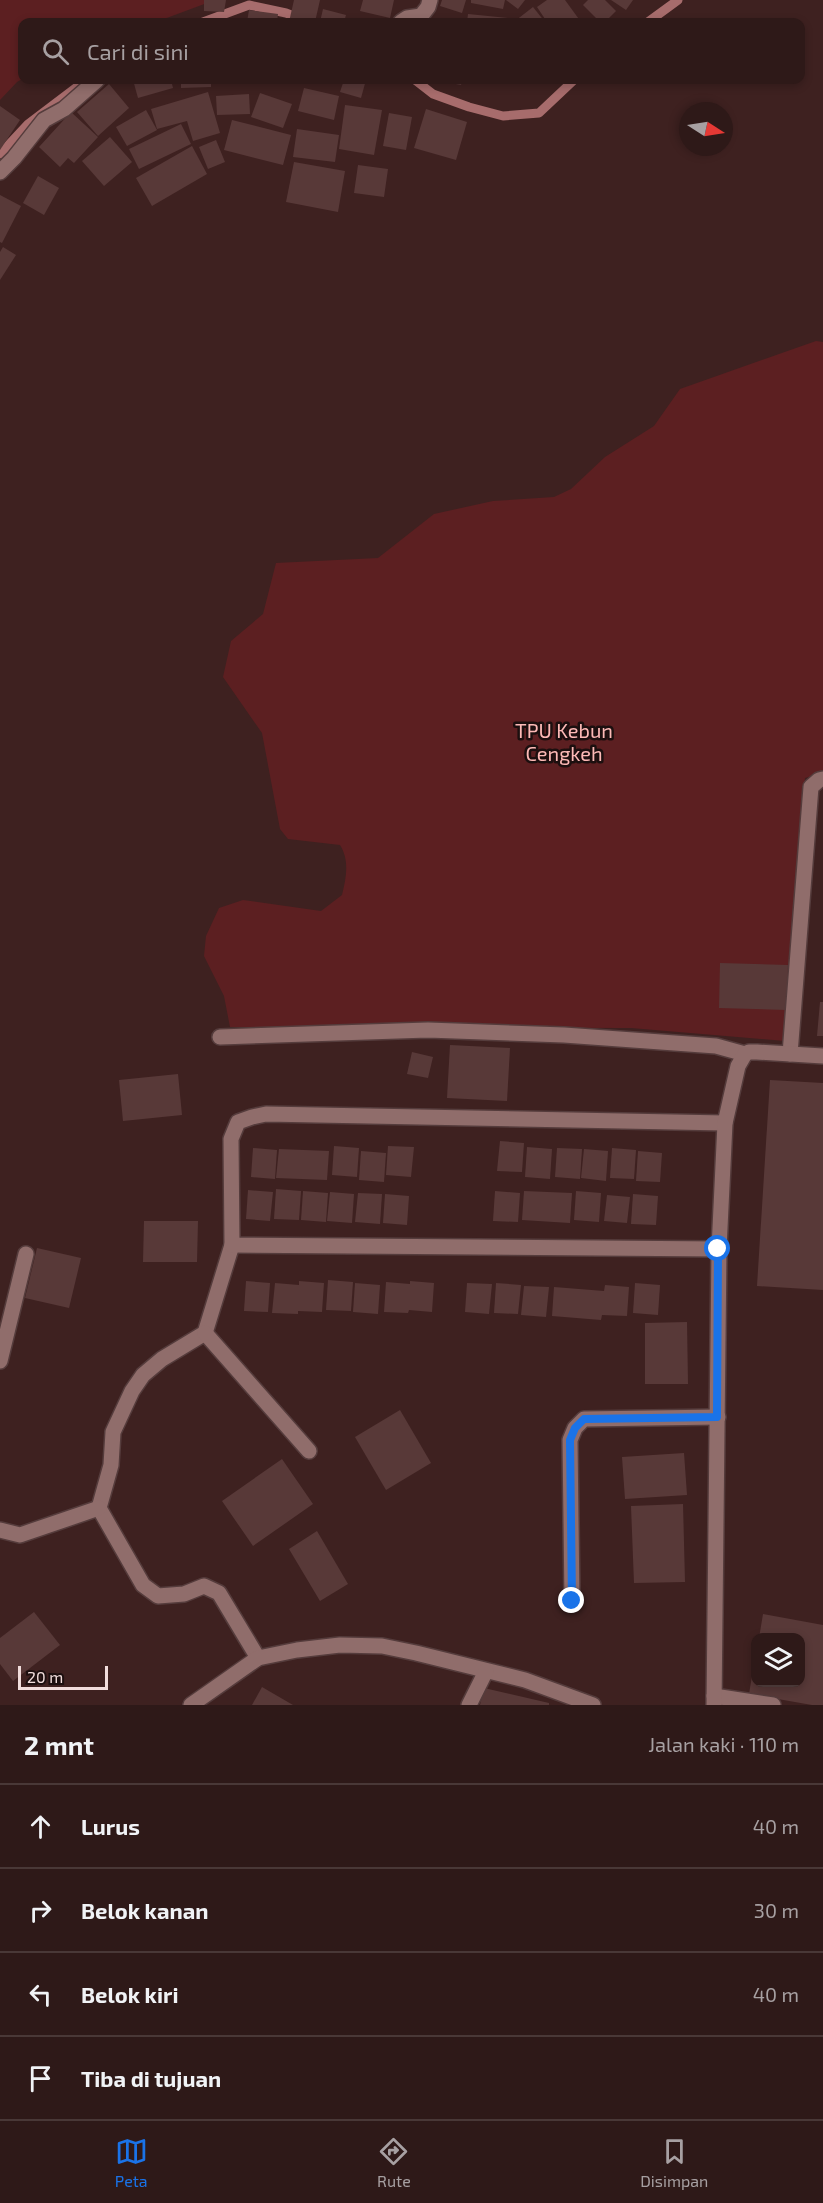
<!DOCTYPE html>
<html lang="id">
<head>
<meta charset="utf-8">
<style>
	body { margin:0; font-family:"Exo 2",sans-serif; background:#3a2625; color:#f1f3f6 }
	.controls { position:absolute; right:18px; bottom:18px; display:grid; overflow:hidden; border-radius:12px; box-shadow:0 3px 9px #0003 }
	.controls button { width:54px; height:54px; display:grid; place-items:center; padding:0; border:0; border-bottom:2px solid #493837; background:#2e1918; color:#f1f3f6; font:30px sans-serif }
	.compass { position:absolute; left:679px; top:102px; width:54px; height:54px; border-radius:50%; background:#2e1918; box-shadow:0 3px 9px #0003; rotate:102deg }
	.scale { position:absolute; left:18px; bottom:15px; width:90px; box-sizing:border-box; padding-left:6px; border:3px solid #f1dddc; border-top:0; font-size:16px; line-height:21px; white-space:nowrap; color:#f1dddc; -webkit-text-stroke:4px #1c0f0f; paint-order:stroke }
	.stop { position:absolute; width:18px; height:18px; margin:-14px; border:4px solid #1a73e8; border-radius:50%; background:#fff }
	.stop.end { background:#1a73e8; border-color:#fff; box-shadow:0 2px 6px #0008 }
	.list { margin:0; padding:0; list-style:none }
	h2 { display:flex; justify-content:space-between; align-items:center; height:78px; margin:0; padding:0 24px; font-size:26px }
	h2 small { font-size:20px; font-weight:400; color:#a7a0a2 }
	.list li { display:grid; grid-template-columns:39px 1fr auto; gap:18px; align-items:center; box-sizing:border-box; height:84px; padding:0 24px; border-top:2px solid #493837 }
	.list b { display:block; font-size:22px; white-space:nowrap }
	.list em { font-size:20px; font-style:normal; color:#a7a0a2 }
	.icon { flex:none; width:33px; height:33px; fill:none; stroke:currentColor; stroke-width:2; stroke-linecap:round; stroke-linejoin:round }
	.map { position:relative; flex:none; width:823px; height:1705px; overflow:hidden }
	.search { position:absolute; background:#2e1918; box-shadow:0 3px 9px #0003; left:18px; right:18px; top:18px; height:66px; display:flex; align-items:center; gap:15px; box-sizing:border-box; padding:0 21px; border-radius:12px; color:#a7a0a2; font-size:22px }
	.sheet { height:414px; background:#2e1918 }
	nav { display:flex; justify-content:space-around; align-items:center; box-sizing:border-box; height:84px; border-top:2px solid #493837; background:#2e1918; font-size:16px; color:#a7a0a2 }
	nav a { display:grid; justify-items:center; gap:3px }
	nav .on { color:#1a73e8 }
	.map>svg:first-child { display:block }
	.green { fill:#5c1f21 }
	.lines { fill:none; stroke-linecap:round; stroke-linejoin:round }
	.stream { stroke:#a76c6c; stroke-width:9 }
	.building { fill:#583938 }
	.minor-casing { stroke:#553c3c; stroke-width:18 }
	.minor { stroke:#906d6b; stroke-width:15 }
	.route { stroke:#1a73e8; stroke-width:8 }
	.labels { text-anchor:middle; stroke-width:5; stroke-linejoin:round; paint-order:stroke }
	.park-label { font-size:20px; fill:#fdb9b6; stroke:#1c0f0f }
</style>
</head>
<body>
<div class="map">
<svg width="823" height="1705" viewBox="0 0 823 1705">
	<rect width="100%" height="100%" fill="#3e2120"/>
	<g class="green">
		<polygon points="0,0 215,0 156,22 22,22 22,79 17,82 0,100"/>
		<path d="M816,341L823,342V773L805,778L785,1041L631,1028L230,1027L224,996L204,956L206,936L219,908L243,900L321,911L342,895C346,878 350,861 340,845L288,839L280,829L262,733L223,677L231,641L263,614L276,563L378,558L434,514L493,501L554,497L571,489L605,457L654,426L680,389Z"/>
	</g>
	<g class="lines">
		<g class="stream">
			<polyline points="203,22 249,5 286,13 309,22"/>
			<polyline points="648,22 678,0"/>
			<polyline points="415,80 433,94 469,107 503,116 539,113 574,80"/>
			<polyline points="0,154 28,124 86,80"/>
		</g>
	</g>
	<g class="building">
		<polygon points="204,0 226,0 224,12 204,11"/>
		<polygon points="294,0 320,0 315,22 289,22"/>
		<polygon points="363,0 394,0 390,18 360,11"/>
		<polygon points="442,0 466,0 462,13 440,6"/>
		<polygon points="471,0 505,0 503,9 471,3"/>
		<polygon points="506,0 525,0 518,9"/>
		<polygon points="547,0 565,0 581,22 547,22 537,7"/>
		<polygon points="588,0 605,0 616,11 605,22 600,22 583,5"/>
		<polygon points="611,0 633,0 626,10"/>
		<polygon points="533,7 545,22 516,22 515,21"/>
		<polygon points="323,9 346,15 344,22 320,22"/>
		<polygon points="249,10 278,14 277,22 247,22"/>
		<polygon points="468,14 508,18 508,22 467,22"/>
		<polygon points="133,80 171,80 173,88 138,98"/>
		<polygon points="181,80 211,80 211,87 181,88"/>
		<polygon points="344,80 366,80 361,98 340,92"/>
		<polygon points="446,80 463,80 461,85 445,82"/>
		<polygon points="465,80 475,80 474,84 464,82"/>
		<polygon points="109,84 129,108 98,136 77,112"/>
		<polygon points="304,88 339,96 334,120 298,111"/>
		<polygon points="208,92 220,133 193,141 187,121 157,129 151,109"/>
		<polygon points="260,93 292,104 283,128 251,117"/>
		<polygon points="249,94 250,114 217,115 216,96"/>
		<polygon points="345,105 382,110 374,155 339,149"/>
		<polygon points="0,106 20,120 0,150"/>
		<polygon points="426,109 467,122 456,160 414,148"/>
		<polygon points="146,110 157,130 127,146 116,127"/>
		<polygon points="71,112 98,137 74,163 68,158 60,167 39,147"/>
		<polygon points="389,113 412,117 406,150 383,146"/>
		<polygon points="232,120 291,135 283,165 224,150"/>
		<polygon points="181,124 191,144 139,169 129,149"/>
		<polygon points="297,129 339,135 335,162 293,157"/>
		<polygon points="110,137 132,162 104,186 82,161"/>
		<polygon points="216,140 225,162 208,169 199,147"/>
		<polygon points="192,146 207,174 152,206 136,178"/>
		<polygon points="294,162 345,171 338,212 286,202"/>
		<polygon points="358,165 388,169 384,197 354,193"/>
		<polygon points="38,176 59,188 44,215 23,203"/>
		<polygon points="0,195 21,206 2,243 0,242"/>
		<polygon points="3,247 16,255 0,280 0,252"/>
		<polygon points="720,963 788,965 786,1010 719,1008"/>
		<polygon points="820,1002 823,1002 823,1036 817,1036"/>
		<polygon points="450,1045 510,1048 507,1101 447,1098"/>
		<polygon points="412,1052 433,1057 428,1078 407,1074"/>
		<polygon points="178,1074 182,1115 123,1121 119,1080"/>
		<polygon points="770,1080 823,1083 823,1290 757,1286"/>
		<polygon points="500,1141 524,1143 522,1172 497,1171"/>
		<polygon points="334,1146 359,1148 357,1177 332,1175"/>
		<polygon points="388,1146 414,1147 411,1177 386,1175"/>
		<polygon points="527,1147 552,1149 550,1179 525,1177"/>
		<polygon points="253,1148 277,1150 275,1179 251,1177"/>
		<polygon points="557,1148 582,1149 580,1179 555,1177"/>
		<polygon points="612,1148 636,1150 634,1179 610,1178"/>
		<polygon points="279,1149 329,1151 327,1180 276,1178"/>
		<polygon points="584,1149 608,1151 606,1181 581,1178"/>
		<polygon points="361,1151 386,1153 384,1182 359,1180"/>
		<polygon points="638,1151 662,1153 660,1182 636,1181"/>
		<polygon points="276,1189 301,1191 299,1220 274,1219"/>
		<polygon points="248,1190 273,1192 270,1221 246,1219"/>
		<polygon points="303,1191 328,1193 326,1222 301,1220"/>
		<polygon points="495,1191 520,1193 518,1222 493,1221"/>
		<polygon points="524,1191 572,1193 570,1223 522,1220"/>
		<polygon points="576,1191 601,1193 599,1222 574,1220"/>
		<polygon points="330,1192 354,1194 352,1223 327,1221"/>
		<polygon points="358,1193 382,1194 380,1224 355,1222"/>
		<polygon points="385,1194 409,1196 407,1225 383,1223"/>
		<polygon points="633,1194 658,1196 656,1225 631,1224"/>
		<polygon points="607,1195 630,1197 627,1223 604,1221"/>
		<polygon points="144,1221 198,1221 197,1262 143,1262"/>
		<polygon points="37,1248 81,1258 69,1308 25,1298"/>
		<polygon points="328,1280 353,1282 351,1311 326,1310"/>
		<polygon points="246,1281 270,1283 268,1312 244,1311"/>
		<polygon points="299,1281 324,1283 322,1312 298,1311 298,1314 272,1313 275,1283 299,1285"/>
		<polygon points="410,1281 434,1283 432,1312 409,1310 408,1313 384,1312 386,1282 410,1284"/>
		<polygon points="355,1283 380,1285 378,1314 353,1312"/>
		<polygon points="467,1283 492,1284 489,1314 465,1312"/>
		<polygon points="496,1283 521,1285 518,1314 494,1313"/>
		<polygon points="635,1283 660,1285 658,1315 633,1313"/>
		<polygon points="605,1285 629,1287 627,1316 602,1315 601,1320 552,1316 554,1287 604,1291"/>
		<polygon points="524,1286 549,1287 546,1317 521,1315"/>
		<polygon points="687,1322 688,1384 645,1384 645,1323"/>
		<polygon points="400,1410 431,1463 386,1490 355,1437"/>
		<polygon points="684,1453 687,1495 625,1499 622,1457"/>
		<polygon points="282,1459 313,1504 253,1546 222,1501"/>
		<polygon points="683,1504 685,1582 634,1583 631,1506"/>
		<polygon points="317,1531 348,1584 320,1601 289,1549"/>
		<polygon points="34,1612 60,1645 13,1681 0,1664 0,1638"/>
		<polygon points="763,1614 823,1625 823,1705 812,1705 749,1694 754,1664 756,1682 800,1682 800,1638 759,1638"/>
		<polygon points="262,1687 293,1705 252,1705"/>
		<polygon points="484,1688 549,1703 549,1705 480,1705"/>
	</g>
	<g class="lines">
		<g class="minor-casing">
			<g id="minor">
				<polyline points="401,22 407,18 421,16 428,7 430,0"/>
				<polyline points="0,172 14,158 44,120 64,109 97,80"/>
				<polyline points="220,1037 428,1030 564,1035 716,1046 745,1054"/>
				<polyline points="790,1054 811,787 819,780 823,779"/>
				<polyline points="232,1245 205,1333 162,1359 143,1375 132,1391 113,1432 111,1465 99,1508 143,1585 158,1596 184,1594 204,1586 219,1593 258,1658"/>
				<polyline points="719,1249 232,1245 231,1139 238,1122 252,1117 266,1114 725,1123"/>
				<polyline points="205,1333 309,1451"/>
				<polyline points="0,1361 26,1254"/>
				<polyline points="0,1530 20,1535 99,1508"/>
				<polyline points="572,1601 570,1440 575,1428 584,1419 718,1417"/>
				<polyline points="714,1696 773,1705"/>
				<polyline points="191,1705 258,1658 297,1650 340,1645 382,1646 416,1653 525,1680 593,1705"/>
				<polyline points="469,1705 486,1671"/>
				<polyline points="714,1705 719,1249 725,1123 738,1066 745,1054 749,1052 757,1052 823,1056"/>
			</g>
		</g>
		<use href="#minor" class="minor"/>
	</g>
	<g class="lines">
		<polyline class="route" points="572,1601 570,1440 575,1428 584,1419 717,1417 718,1249"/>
	</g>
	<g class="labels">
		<g class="park-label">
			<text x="564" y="738">TPU Kebun<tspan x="564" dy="23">Cengkeh</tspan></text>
		</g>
	</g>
</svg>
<div class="controls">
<button><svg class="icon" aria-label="layers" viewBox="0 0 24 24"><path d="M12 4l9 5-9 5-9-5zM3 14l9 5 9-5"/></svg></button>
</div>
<svg class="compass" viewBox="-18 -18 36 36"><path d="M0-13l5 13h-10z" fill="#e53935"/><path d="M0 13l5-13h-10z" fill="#a7a0a2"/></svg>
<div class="scale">20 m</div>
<div class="stop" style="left:718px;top:1249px"></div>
<div class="stop end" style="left:572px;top:1601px"></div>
<div class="search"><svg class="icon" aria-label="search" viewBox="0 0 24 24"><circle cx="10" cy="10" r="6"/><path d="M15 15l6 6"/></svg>Cari di sini</div>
</div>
<section class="sheet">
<h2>2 mnt<small>Jalan kaki · 110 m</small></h2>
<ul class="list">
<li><svg class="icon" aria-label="ahead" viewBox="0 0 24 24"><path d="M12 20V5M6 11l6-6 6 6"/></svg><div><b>Lurus</b></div><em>40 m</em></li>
<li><svg class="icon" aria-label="right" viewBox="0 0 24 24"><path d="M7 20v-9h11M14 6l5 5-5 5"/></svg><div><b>Belok kanan</b></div><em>30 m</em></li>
<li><svg class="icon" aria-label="left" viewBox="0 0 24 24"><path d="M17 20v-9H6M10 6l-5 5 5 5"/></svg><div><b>Belok kiri</b></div><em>40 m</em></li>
<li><svg class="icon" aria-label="arrive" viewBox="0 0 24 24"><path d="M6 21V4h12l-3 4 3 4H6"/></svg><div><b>Tiba di tujuan</b></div></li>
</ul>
</section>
<nav>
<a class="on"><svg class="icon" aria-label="map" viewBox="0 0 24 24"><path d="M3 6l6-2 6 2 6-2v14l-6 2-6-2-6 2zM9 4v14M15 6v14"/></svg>Peta</a>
<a><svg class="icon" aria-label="directions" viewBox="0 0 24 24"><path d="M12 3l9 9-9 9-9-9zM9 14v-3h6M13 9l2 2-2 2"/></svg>Rute</a>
<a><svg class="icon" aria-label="saved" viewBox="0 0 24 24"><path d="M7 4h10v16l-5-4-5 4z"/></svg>Disimpan</a>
</nav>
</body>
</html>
